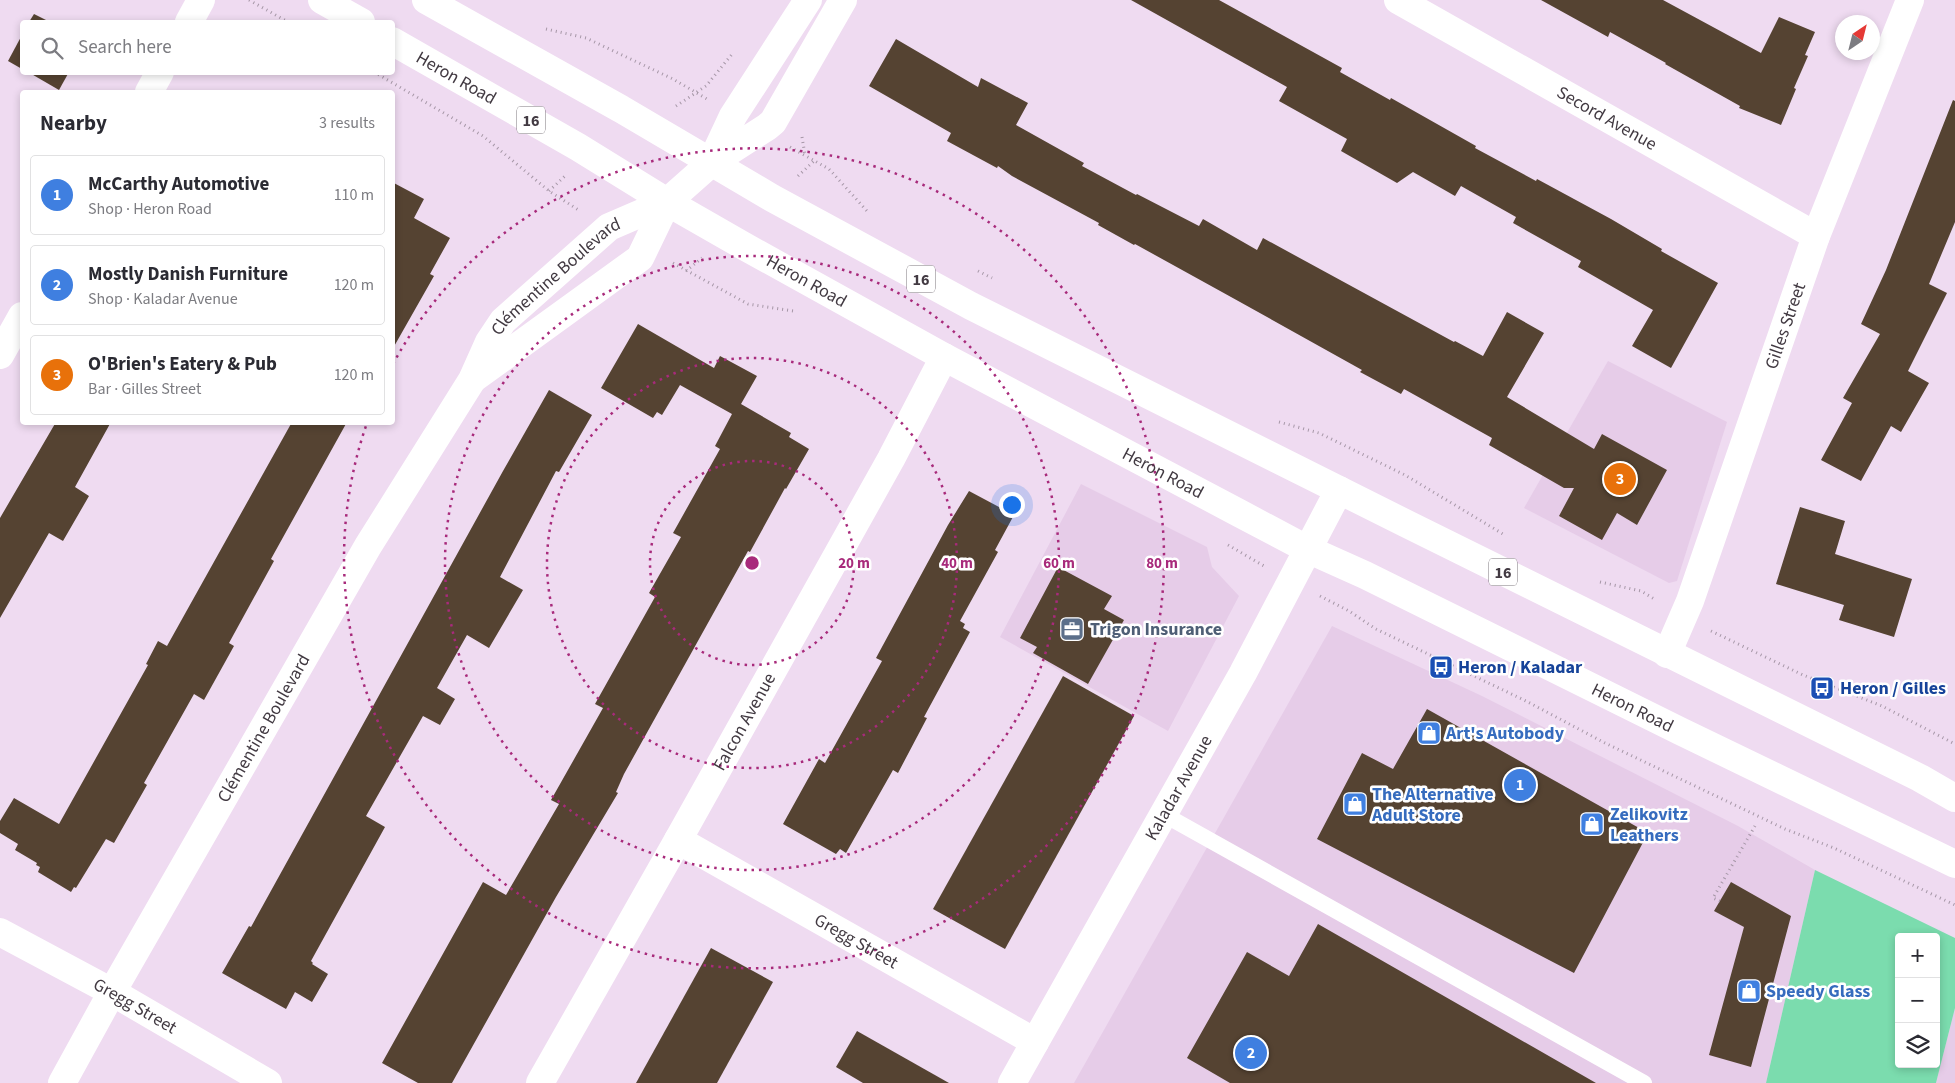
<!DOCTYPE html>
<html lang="en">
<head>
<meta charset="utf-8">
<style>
	body { margin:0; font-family:"Source Sans 3",sans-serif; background:#f7f7f7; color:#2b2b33 }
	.controls { position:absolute; right:15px; bottom:15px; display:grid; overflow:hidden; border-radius:5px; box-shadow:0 2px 8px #0003 }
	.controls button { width:45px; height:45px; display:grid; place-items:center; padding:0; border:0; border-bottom:1px solid #e1e1e2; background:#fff; color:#2b2b33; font:25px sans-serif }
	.compass { position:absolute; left:1835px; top:15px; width:45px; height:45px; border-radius:50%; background:#fff; box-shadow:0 2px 8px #0003; rotate:35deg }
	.you { position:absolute; left:1011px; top:504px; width:18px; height:18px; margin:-12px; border:4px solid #fff; border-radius:50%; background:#1a73e8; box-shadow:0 0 0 8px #1a73e833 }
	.badge { display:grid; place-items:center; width:32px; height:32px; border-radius:50%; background:#a82a7b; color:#fff; font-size:16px; font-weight:700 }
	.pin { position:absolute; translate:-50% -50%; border:2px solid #fff; box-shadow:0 1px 5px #0006 }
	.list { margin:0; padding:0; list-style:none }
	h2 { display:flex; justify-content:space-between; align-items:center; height:65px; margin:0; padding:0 20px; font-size:21px }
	h2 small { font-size:16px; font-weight:400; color:#7c7c81 }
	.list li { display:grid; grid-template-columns:32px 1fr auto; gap:15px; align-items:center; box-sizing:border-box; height:80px; margin:0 10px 10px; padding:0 10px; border:1px solid #e1e1e2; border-radius:5px }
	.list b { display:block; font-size:19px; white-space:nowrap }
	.list p { margin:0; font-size:16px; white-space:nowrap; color:#7c7c81 }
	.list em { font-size:16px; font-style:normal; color:#7c7c81 }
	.icon { flex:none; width:28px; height:28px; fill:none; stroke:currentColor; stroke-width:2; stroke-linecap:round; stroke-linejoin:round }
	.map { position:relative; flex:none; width:1955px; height:1083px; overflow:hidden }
	.search { position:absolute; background:#fff; box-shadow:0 2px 8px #0003; left:20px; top:20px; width:375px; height:55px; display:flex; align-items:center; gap:12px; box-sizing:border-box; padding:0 18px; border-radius:5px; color:#7c7c81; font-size:19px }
	.panel { position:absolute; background:#fff; box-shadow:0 2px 8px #0003; left:20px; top:90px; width:375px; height:335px; border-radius:5px }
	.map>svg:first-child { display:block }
	.built { fill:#e6cce8 }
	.green { fill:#7bdcae; fill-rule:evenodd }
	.building { fill:#554332 }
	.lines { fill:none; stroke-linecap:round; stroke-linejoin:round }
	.path { stroke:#a697a7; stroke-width:3; stroke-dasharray:1 4; stroke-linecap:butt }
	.service { stroke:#fff; stroke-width:16 }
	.minor { stroke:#fff; stroke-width:28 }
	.primary { stroke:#fff; stroke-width:28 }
	.ring { fill:none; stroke:#a82a7b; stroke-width:2.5; stroke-dasharray:2.5 5 }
	.labels { text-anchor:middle; stroke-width:5; stroke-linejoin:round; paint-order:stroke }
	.shield { fill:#fff; stroke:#7b757b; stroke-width:1 }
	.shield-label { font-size:16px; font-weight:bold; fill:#423a42 }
	.street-label { font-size:18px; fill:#423a42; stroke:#fff }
	.service-label { font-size:18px; font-weight:bold; fill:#4e5e75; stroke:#fff; text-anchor:start }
	.transit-label { font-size:18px; font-weight:bold; fill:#164399; stroke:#fff; text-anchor:start }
	.shop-label { font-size:18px; font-weight:bold; fill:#366cbe; stroke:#fff; text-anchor:start }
	.centre { fill:#a82a7b; stroke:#fff; stroke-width:2.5 }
	.ring-label { font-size:15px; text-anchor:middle; font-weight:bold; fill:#a82a7b; stroke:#fff; stroke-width:5; stroke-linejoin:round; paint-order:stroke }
</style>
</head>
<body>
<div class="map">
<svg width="1955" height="1083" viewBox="0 0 1955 1083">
	<rect width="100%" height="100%" fill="#efdbf1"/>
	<g class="built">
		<polygon points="1608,361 1727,422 1677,581 1669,583 1524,508"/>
		<polygon points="1081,484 1207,547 1212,567 1239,596 1168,731 1000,637"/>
		<polygon points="1332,626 1482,696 1738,826 1815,870 1766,1083 1074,1083"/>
		<polygon points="1955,1008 1955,1083 1936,1083"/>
	</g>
	<path class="green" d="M1815,870L1955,938V1008L1936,1083H1766ZM1899,937H1936V1064H1899Z"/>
	<g class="building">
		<polygon points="1131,0 1219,0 1342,68 1340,72 1390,100 1391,98 1476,146 1475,148 1536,181 1537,179 1611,219 1662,249 1661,251 1718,283 1671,368 1632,346 1653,310 1578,267 1581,261 1513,223 1516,217 1461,186 1455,196 1413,172 1397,183 1341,151 1347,139 1279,101 1287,87"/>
		<polygon points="1541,0 1663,0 1761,53 1779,17 1815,32 1805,55 1808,56 1794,88 1796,89 1781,125 1739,108 1740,106 1665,64 1666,63 1610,32 1608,37"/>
		<polygon points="34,14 50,22 29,22"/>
		<polygon points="22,35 22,69 8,61"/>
		<polygon points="896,39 978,87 981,78 1028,103 1016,125 1084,163 1082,166 1136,195 1137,194 1199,226 1203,219 1257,250 1263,238 1454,342 1455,341 1483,356 1507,312 1544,333 1507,397 1594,449 1602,434 1667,470 1637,525 1617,513 1602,540 1559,516 1574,488 1564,488 1489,445 1492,438 1404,389 1401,394 1360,372 1362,370 1231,297 1135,244 1134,245 1098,225 1099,223 1012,176 998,166 997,168 947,141 951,133 869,86"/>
		<polygon points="28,72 69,72 59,90"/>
		<polygon points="1953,100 1955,101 1955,222 1929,284 1947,293 1908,371 1929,383 1901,432 1891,426 1861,481 1821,460 1852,403 1843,398 1880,334 1861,324 1886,270"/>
		<polygon points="392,182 424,199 414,218 450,238 430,274 434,276 392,350"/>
		<polygon points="638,324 714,368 720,356 757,376 741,404 791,433 789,437 809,449 786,489 785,488 750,552 748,551 624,774 616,792 618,793 556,897 452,1083 418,1083 382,1063 483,882 506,895 559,804 551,800 603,708 595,704 655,597 649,593 681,537 673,533 720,449 715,446 732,414 680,385 662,415 657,412 653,418 601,388"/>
		<polygon points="549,390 592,415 559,472 556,471 500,577 523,590 489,648 467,635 437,688 455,699 440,725 423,716 366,816 385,827 311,961 313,963 312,964 328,974 312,1002 295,992 286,1009 222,973 249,926 251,927 503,471"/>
		<polygon points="56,422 111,422 75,487 89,496 63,541 49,533 0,618 0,518"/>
		<polygon points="292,422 347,422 271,559 274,561 229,643 234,646 204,700 194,694 144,783 147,785 114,843 106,839 76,888 74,887 71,892 38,872 40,867 36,865 37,863 15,850 18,844 0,833 0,821 14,798 59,824 148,665 146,664 158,641 167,646"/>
		<polygon points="969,491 1014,515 995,550 998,552 960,621 965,624 963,628 970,632 924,717 927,718 898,773 893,770 846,853 840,849 836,854 783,824 819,759 825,763 854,711 882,661 876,658 948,525"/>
		<polygon points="1800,507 1845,521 1835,554 1912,579 1894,637 1839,620 1844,605 1776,584"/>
		<polygon points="1058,567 1112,596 1104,609 1124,620 1088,684 1033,653 1037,647 1020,638"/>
		<polygon points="1063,676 1134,716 1005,949 933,909"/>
		<polygon points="1427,709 1648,833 1574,973 1317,839 1362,753 1393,769"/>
		<polygon points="1731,882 1791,916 1751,1067 1709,1055 1744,927 1714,911"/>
		<polygon points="1318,924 1596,1083 1230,1083 1187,1058 1247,952 1289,976"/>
		<polygon points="711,948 773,982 717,1083 636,1083"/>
		<polygon points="857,1031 949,1083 863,1083 836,1067"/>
	</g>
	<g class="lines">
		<g class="path">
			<polyline points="249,0 288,22"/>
			<polyline points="546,29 586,38 673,79 707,99"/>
			<polyline points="374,72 483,136 549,191 580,211"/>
			<polyline points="676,106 706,86 733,53"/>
			<polyline points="802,137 805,155"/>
			<polyline points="790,147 829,169 867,211"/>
			<polyline points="798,176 814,161"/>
			<polyline points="549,191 565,176"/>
			<polyline points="673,263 748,304 793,311"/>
			<polyline points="686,271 702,258"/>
			<polyline points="978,271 992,278"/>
			<polyline points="1279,422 1319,433 1405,475 1503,534"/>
			<polyline points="1228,545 1264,566"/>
			<polyline points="1600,582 1641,591 1656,600"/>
			<polyline points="1320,596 1349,611 1376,629 1526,701 1605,743 1785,829 1834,848 1955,905"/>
			<polyline points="1711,631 1803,675 1882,706 1955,744"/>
			<polyline points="1720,901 1713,898 1755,826"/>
		</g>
		<polyline class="service" points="1163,814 1644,1083"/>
		<g class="minor">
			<path id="s1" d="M1398,0L1816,236"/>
			<polyline points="189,22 201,0"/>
			<polyline points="149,92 160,72"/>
			<polyline points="711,163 733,116 808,0"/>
			<polyline points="0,355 22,316"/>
			<polyline points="473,379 640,258 667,202"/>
			<path id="s2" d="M1667,654L1690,601L1816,236L1910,0"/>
			<path id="s3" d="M678,840L1035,1042"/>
			<path id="s4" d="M0,932L112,992L268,1083"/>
			<path id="s5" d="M62,1083L112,992L368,546L472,380L489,342L503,321L609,227L667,202L711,163L767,127L773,122L843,0"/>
			<path id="s6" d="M540,1083L678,840L891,459L944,357"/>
			<path id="s7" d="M1012,1083L1243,673L1339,490"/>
		</g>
		<g class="primary">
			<polyline points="322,0 361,22"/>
			<polyline points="426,0 621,109 772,198 971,306 1405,523 1920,778 1955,798"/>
			<path id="s8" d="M392,41L578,147L667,202L742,245L944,357L1239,513L1307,549L1365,575L1680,731L1955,864"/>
		</g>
	</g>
	<g class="ring">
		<circle cx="752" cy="563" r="102"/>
		<circle cx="752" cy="563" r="205"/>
		<circle cx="752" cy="563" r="307"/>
		<path d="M393 364A410 410 0 1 1 367 423"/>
	</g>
	<defs>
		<g id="office-square" transform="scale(1.25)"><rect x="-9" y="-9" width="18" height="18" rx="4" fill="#5c6f8a" stroke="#fff"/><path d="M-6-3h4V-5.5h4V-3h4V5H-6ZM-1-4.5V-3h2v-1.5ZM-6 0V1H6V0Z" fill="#fff"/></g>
		<g id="bus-square" transform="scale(1.25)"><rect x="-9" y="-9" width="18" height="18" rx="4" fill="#1a4fb4" stroke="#fff"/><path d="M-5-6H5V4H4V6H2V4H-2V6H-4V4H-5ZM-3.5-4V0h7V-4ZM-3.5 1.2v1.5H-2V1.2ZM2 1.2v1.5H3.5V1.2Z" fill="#fff"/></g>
		<g id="shop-square" transform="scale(1.25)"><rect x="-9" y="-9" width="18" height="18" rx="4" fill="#3f7fe0" stroke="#fff"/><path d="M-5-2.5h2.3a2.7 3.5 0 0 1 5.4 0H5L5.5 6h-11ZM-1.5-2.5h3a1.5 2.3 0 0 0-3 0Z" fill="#fff"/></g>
	</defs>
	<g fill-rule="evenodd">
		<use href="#office-square" x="1072" y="629"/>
		<use href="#bus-square" x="1441" y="667"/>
		<use href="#bus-square" x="1822" y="688"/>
		<use href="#shop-square" x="1429" y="733"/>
		<use href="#shop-square" x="1355" y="804"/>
		<use href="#shop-square" x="1592" y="824"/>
		<use href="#shop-square" x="1749" y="991"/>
	</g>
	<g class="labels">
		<g class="shield">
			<rect x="517" y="106.5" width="28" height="27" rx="4"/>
			<rect x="907" y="265.5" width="28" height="27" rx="4"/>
			<rect x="1489" y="558.5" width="28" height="27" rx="4"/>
		</g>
		<g class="shield-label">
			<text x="531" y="126">16</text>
			<text x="921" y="285">16</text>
			<text x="1503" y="578">16</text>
		</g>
		<g class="street-label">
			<text dy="6" stroke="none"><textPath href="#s8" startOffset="74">Heron Road</textPath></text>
			<text dy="6" stroke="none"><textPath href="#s1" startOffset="240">Secord Avenue</textPath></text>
			<text dy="6" stroke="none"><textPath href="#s5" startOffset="950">Clémentine Boulevard</textPath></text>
			<text dy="6" stroke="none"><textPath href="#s8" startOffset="479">Heron Road</textPath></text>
			<text dy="6" stroke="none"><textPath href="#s2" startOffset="349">Gilles Street</textPath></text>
			<text dy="6" stroke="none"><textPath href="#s8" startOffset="884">Heron Road</textPath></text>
			<text dy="6" stroke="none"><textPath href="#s8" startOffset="1409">Heron Road</textPath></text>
			<text dy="6" stroke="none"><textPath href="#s6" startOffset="415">Falcon Avenue</textPath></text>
			<text dy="6" stroke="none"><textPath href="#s5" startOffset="408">Clémentine Boulevard</textPath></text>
			<text dy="6" stroke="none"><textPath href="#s7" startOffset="339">Kaladar Avenue</textPath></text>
			<text dy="6" stroke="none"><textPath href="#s3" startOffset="205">Gregg Street</textPath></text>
			<text dy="6" stroke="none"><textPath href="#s4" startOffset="154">Gregg Street</textPath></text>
		</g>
		<g class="service-label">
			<text x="1090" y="635">Trigon Insurance</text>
		</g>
		<g class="transit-label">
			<text x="1458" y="673">Heron / Kaladar</text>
			<text x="1840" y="694">Heron / Gilles</text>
		</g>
		<g class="shop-label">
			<text x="1446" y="739">Art's Autobody</text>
			<text x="1372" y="800">The Alternative<tspan x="1372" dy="21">Adult Store</tspan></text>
			<text x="1610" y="820">Zelikovitz<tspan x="1610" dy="21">Leathers</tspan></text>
			<text x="1766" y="997">Speedy Glass</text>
		</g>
	</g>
	<circle cx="752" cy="563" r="8" class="centre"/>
	<g class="ring-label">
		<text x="854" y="568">20 m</text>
		<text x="957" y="568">40 m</text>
		<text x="1059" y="568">60 m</text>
		<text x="1162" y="568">80 m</text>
	</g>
</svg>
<div class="controls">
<button>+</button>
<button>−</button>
<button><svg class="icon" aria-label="layers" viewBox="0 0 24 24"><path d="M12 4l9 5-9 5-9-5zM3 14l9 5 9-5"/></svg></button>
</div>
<svg class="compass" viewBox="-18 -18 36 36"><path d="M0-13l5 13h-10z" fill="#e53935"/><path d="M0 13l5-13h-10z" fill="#7c7c81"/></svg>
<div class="you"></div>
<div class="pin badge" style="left:1520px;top:785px;background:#3f7fe0">1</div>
<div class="pin badge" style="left:1251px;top:1053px;background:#3f7fe0">2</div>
<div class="pin badge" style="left:1620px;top:479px;background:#e8710a">3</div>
<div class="search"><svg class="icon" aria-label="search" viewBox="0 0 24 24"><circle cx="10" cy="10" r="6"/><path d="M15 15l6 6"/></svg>Search here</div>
<section class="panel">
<h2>Nearby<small>3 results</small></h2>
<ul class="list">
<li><span class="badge" style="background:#3f7fe0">1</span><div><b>McCarthy Automotive</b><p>Shop · Heron Road</p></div><em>110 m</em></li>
<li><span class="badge" style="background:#3f7fe0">2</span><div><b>Mostly Danish Furniture</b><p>Shop · Kaladar Avenue</p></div><em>120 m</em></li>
<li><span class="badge" style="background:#e8710a">3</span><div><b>O'Brien's Eatery &amp; Pub</b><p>Bar · Gilles Street</p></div><em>120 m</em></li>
</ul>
</section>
</div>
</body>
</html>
